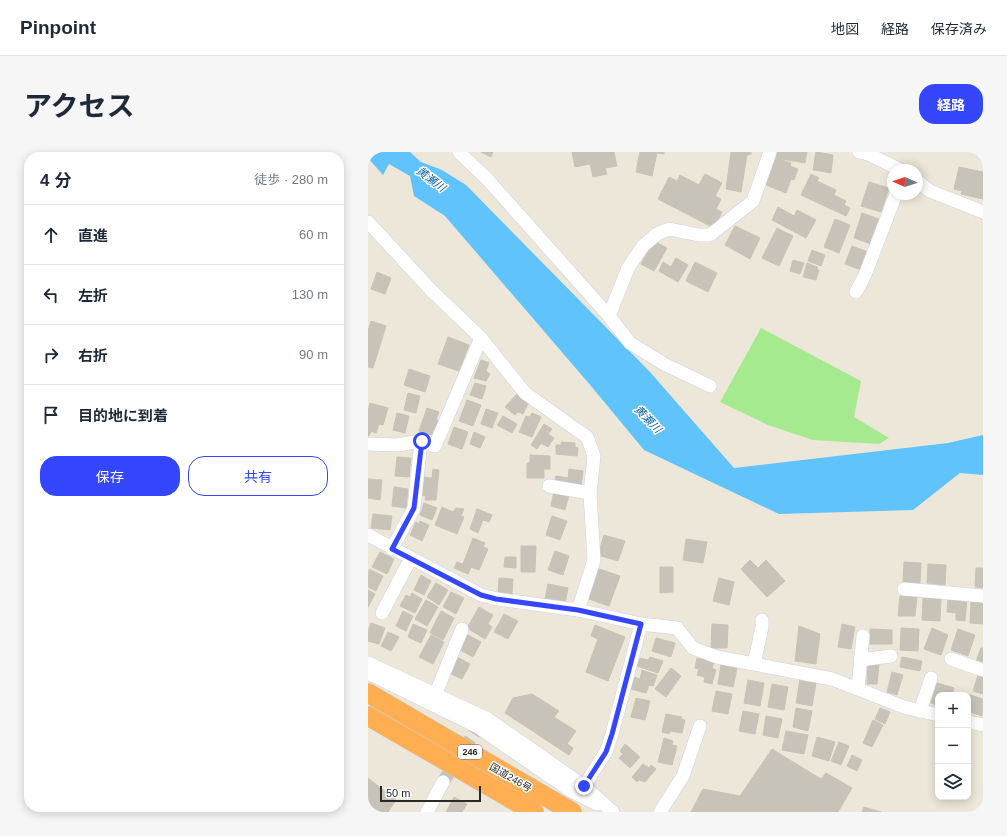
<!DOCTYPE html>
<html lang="ja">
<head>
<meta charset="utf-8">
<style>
	body { margin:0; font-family:Helvetica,"Noto Sans JP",sans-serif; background:#f6f6f7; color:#1f2937 }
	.controls { position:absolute; right:12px; bottom:12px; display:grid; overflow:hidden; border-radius:8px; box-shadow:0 2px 10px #0003 }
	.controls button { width:36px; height:36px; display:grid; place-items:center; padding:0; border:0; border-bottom:1px solid #e0e1e3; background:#fff; color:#1f2937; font:20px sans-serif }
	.compass { position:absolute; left:519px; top:12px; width:36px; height:36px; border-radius:50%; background:#fff; box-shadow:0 2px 10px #0003; rotate:273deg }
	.scale { position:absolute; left:12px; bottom:10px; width:101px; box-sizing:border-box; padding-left:4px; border:2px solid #292929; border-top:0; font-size:11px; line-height:14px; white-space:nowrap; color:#292929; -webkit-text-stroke:3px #fff; paint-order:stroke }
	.stop { position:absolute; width:12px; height:12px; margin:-9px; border:3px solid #3447ff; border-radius:50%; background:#fff }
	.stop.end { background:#3447ff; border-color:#fff; box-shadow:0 1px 4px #0008 }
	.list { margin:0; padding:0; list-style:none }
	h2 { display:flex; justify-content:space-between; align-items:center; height:52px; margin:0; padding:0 16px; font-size:17px }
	h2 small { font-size:13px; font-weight:400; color:#747a83 }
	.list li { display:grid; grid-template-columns:26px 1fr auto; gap:12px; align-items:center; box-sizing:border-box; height:60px; padding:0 16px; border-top:1px solid #e0e1e3 }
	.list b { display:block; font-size:15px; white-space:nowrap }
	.list em { font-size:13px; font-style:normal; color:#747a83 }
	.actions { display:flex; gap:8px; padding:12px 16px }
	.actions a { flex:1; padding:9px 0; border:1px solid #3447ff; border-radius:16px; text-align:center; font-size:14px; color:#3447ff }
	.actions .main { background:#3447ff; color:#fff }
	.icon { flex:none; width:22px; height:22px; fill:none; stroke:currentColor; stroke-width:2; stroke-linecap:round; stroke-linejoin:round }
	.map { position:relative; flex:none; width:615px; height:660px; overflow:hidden; border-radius:16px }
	header { display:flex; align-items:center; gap:24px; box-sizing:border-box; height:56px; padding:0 20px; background:#fff; border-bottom:1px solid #e0e1e3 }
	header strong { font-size:19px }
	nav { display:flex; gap:22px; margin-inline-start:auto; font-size:14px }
	.intro { display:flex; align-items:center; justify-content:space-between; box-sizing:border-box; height:96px; padding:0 24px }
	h1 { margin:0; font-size:28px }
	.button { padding:10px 18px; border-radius:16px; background:#3447ff; color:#fff; font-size:14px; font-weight:700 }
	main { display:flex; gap:24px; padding:0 24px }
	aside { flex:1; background:#fff; border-radius:16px; box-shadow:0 2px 10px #0003 }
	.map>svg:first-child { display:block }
	.green { fill:#a5ea8f }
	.water { fill:#60c3fb }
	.building { fill:#c8c3b9; stroke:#c9c3b3 }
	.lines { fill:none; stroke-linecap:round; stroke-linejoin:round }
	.minor-tunnel { stroke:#c6c1b6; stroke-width:13; stroke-dasharray:13 6; stroke-linecap:butt }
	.minor-casing { stroke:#ced0e4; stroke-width:14 }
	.highway-casing { stroke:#ccc; stroke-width:20 }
	.minor { stroke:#fff; stroke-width:13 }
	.highway { stroke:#ffae52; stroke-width:19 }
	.route { stroke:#3447ff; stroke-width:5 }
	.labels { text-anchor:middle; stroke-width:3; stroke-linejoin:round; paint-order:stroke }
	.shield { fill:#fff; stroke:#696969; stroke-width:1 }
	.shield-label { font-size:9px; font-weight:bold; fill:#292929 }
	.street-label { font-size:10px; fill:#292929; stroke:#fff }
	.water-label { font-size:11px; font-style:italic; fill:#005da6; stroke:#fff }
</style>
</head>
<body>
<header>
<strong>Pinpoint</strong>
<nav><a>地図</a><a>経路</a><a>保存済み</a></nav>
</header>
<div class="intro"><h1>アクセス</h1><a class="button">経路</a></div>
<main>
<aside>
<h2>4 分<small>徒歩 · 280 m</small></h2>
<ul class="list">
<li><svg class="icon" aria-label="ahead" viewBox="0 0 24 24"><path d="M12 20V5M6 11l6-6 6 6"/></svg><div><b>直進</b></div><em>60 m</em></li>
<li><svg class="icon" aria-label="left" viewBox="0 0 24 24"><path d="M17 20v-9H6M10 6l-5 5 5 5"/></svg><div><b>左折</b></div><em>130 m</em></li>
<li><svg class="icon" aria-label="right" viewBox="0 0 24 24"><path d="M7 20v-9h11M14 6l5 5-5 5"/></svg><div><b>右折</b></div><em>90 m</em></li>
<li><svg class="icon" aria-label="arrive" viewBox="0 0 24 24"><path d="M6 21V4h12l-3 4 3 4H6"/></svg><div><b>目的地に到着</b></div></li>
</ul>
<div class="actions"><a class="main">保存</a><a>共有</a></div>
</aside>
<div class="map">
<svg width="615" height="660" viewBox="0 0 615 660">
	<rect width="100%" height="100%" fill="#ede7d9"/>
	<polygon class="green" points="393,176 493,229 486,265 521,286 511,292 445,288 400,273 352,250"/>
	<polygon class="water" points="0,0 42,0 53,10 74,18 98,33 282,220 366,316 580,291 615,283 615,323 592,321 545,358 411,362 276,298 223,234 77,64 46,44 42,24 21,12 15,23 0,6"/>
	<g class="building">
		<polygon points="113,0 125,0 123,5"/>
		<polygon points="204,0 246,0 249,14 237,16 239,22 225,25 222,12 207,15"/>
		<polygon points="272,0 296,0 296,2 289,1 284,24 268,20"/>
		<polygon points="363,0 383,0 383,2 379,3 373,40 358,37"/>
		<polygon points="409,0 439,0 437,11 408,6"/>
		<polygon points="448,0 465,3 463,21 445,18"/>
		<polygon points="408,6 423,11 422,14 430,17 426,28 423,27 418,41 398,33"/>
		<polygon points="591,15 615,20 615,47 593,42 594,39 586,37"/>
		<polygon points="337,22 354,31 347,44 353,47 348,57 354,60 346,76 290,47 301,25 309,29 312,23 331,33"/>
		<polygon points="443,22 451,26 449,29 468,38 466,43 478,49 476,53 482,56 478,64 433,43"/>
		<polygon points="501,30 521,36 513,60 493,54"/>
		<polygon points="410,55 426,64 429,58 448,68 438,86 404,68"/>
		<polygon points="494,61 511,67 503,92 486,86"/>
		<polygon points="467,67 482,73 471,101 456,95"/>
		<polygon points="367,74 392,86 382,107 357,93"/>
		<polygon points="409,76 425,84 411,114 394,106"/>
		<polygon points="286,89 299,96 286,119 273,112"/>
		<polygon points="484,94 500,100 493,118 477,112"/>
		<polygon points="444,98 457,103 453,114 440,109"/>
		<polygon points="308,106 320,113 310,130 291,119 295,110 303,115"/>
		<polygon points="425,108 436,111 432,122 422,119"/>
		<polygon points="327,110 349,121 340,140 318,129"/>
		<polygon points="439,111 449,115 449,117 451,118 448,128 435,125"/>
		<polygon points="9,120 23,126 17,142 3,137"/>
		<polygon points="3,169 18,174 5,216 0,215 0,179"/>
		<polygon points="80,185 101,193 91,219 70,212"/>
		<polygon points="113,208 121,211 118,219 122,222 118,229 106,226"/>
		<polygon points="41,217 62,224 57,240 36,233"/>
		<polygon points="107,231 118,234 114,247 102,243"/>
		<polygon points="40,241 52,244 48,261 36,258"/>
		<polygon points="149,242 161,250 155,262 150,260 147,263 137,255"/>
		<polygon points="99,248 113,253 105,274 91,269"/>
		<polygon points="2,251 20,256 15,273 11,272 8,281 3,279 1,284 0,284 0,258"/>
		<polygon points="59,256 71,260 68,268 72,269 69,280 65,278 64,283 51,279"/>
		<polygon points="118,257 130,261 124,276 113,272"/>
		<polygon points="29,261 41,264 37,281 25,278"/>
		<polygon points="164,261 173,265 164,285 151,280 158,264 162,265"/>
		<polygon points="135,264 149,272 144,281 129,273"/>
		<polygon points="176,272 184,277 180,282 186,286 180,295 173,291 169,297 163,293"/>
		<polygon points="86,275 100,280 94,297 80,292"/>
		<polygon points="106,280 117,285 112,296 102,292"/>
		<polygon points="193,290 207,291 207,295 210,296 209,304 188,302 188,293 193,293"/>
		<polygon points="162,303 182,304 182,317 176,317 176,326 159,326 159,311 162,311"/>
		<polygon points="29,305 43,306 41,325 27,324"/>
		<polygon points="65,317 71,318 68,348 57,348 58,344 53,343 55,325 64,326"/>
		<polygon points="201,317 215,319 213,334 187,330 188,324 200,326"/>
		<polygon points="0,327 14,328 12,348 0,346"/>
		<polygon points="26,335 40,337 38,356 24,354"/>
		<polygon points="186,339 201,343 197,358 183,354"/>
		<polygon points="56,351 69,356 64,368 52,363"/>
		<polygon points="74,355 85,360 88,356 96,357 93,364 96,365 89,382 67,373"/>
		<polygon points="109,357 124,363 121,370 115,368 110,381 102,377"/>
		<polygon points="5,362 24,364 22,378 3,376"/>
		<polygon points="184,364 199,369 192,388 178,383"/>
		<polygon points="52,369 61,373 54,389 42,383 48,370 51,372"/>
		<polygon points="236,383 257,389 250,409 230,403"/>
		<polygon points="105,386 117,391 115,395 120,397 111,418 103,415 100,422 86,416 89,410 95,412"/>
		<polygon points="318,387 339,390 335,411 315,408"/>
		<polygon points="153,394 168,394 167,420 153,420"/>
		<polygon points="187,399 201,404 195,423 180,418"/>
		<polygon points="12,400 26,407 19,422 4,415"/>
		<polygon points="137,405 148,405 148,416 136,415"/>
		<polygon points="382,408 390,416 398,408 417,429 399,445 373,417"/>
		<polygon points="536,410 553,411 552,431 535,430"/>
		<polygon points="560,412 578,413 577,433 559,431"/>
		<polygon points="292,415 305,415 305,440 292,441"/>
		<polygon points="608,416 615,416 615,436 607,435"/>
		<polygon points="1,417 15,424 8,439 0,435"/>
		<polygon points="231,417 252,424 241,454 221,447"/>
		<polygon points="53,423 63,429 56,443 46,438"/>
		<polygon points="131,426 145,427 144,442 130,441"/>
		<polygon points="351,426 366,430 361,453 345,449"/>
		<polygon points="68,431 80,438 71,453 59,445"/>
		<polygon points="180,432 200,436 197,451 177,447"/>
		<polygon points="0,438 7,442 0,455"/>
		<polygon points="83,440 96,446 88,462 75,455"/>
		<polygon points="44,441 54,447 47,461 32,454 38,443 42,445"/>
		<polygon points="532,444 549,445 547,464 530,464"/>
		<polygon points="580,445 599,447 597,469 588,468 588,461 579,460"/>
		<polygon points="555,446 573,447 572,469 554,468"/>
		<polygon points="58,448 70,455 59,474 47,467"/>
		<polygon points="603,449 615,450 615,472 602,471"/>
		<polygon points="111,455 125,463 120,472 124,475 117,487 99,476"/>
		<polygon points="35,459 45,464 38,479 28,474"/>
		<polygon points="73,459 86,466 75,488 62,481"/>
		<polygon points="136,462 150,469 140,487 126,480"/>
		<polygon points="3,471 17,476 11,492 0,489 0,479"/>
		<polygon points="45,472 59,478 53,491 40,485"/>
		<polygon points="344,472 360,473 359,496 343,496"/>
		<polygon points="474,472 487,475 483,497 470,495"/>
		<polygon points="227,473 257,485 240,529 218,520 230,487 223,484"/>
		<polygon points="431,474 452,482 448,512 427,509"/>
		<polygon points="533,476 551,477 550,499 532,498"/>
		<polygon points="564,476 580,483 573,503 556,497"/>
		<polygon points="502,477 524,478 524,492 502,492"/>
		<polygon points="590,477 607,483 600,504 583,498"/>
		<polygon points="20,480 31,485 23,499 13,494"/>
		<polygon points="63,483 76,490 65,512 51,505"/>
		<polygon points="100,483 113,490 105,505 92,498"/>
		<polygon points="288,486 307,491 303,505 284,499"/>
		<polygon points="613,496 615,496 615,514 607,512"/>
		<polygon points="89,505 102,512 94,527 81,521"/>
		<polygon points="282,505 295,509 290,521 269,514 272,506 280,508"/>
		<polygon points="534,505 554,509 552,519 532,515"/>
		<polygon points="329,506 346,510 344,516 348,518 344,532 336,530 337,525 329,523 331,517 327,516"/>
		<polygon points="500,511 511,512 509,532 499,532"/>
		<polygon points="353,513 369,516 365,535 350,532"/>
		<polygon points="303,516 313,524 298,545 287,537"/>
		<polygon points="274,518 289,523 285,534 281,533 278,541 263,537 267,525 272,527"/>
		<polygon points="524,520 535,523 529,543 519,540"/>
		<polygon points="610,523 615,525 615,542 605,539"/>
		<polygon points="380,528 396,531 392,554 376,551"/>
		<polygon points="432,528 448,531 444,554 428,551"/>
		<polygon points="569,531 586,536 584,543 570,543 570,553 563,551"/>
		<polygon points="404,532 420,535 416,558 400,555"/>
		<polygon points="348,539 364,542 360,562 344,559"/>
		<polygon points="596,541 615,547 614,564 600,559 600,543 596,543"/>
		<polygon points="164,542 191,559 186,565 208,579 199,592 205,596 201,603 137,561 145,546"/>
		<polygon points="268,546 282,549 277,568 263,565"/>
		<polygon points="428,556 444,559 440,579 425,575"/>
		<polygon points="512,556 522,560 517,572 507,567"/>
		<polygon points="375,559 391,562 387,582 371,579"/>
		<polygon points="298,562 314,565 313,567 317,568 314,581 302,579 301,582 294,580"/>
		<polygon points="398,564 414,567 410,586 395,583"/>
		<polygon points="505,568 515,573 504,595 495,591"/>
		<polygon points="418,579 440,583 436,602 414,598"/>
		<polygon points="449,585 467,590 461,609 444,604"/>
		<polygon points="296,586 305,589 304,593 309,594 304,613 290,610"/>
		<polygon points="471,590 481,594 473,613 463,609"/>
		<polygon points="257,592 272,605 262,616 251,606 255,602 252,599"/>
		<polygon points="404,597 453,627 458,621 484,636 470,660 323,660 335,637 372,644"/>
		<polygon points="484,603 494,608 489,619 479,614"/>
		<polygon points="275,612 281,616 283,613 288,617 277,630 271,628 269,630 264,625"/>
		<polygon points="0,626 28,648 20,660 0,660"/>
		<polygon points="86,645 99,652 94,660 78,660"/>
		<polygon points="496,655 513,660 494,660"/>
	</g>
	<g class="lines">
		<polyline class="minor-tunnel" points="75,630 110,575"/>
		<g class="minor-casing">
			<g id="minor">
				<polyline points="91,0 120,28 241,164 262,191 296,212 342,234"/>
				<polyline points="491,0 500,2 533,18"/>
				<polyline points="549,29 562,39 615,60"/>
				<polyline points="0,70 63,138 113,186 157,241 219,285 226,304 222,341 226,408 210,458"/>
				<polyline points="488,140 497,123 528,42"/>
				<polyline points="241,164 260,116 275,94 289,82 301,77 331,83 342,83 385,49 402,0"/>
				<polyline points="0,292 29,293 53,289 67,294 113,186"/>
				<polyline points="181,334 222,341"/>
				<polyline points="0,383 113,443 129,447 210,458 273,472 309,476 325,496 349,505 464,527 536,555 570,563"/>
				<polyline points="24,397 46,356 53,289"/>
				<polyline points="536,437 615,444"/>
				<polyline points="14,461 43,406"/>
				<polyline points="583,507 615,518"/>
				<polyline points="492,508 523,504"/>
				<polyline points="0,511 120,567 216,634 245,660"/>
				<polyline points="386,512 394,475 394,468"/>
				<polyline points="0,521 110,575 203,639 229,652"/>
				<polyline points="490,536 495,484"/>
				<polyline points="67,543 94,477"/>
				<polyline points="552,559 563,526"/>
				<polyline points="600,570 615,573"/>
				<polyline points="216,634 238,600 244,582 273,472"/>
				<polyline points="59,660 75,630"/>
				<polyline points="292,660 315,624 332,574"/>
			</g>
		</g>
		<g class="highway-casing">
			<g id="highway">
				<polyline points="0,541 204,660"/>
				<polyline points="0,564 166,660"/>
			</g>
		</g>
		<use href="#minor" class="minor"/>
		<use href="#highway" class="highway"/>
	</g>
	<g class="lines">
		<polyline class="route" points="54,289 46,356 24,397 113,443 128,447 210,458 273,472 244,582 238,600 216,634"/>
	</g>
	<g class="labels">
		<rect class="shield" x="90" y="593" width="24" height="14" rx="3"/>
		<g class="shield-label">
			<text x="102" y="603">246</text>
		</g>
		<g class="street-label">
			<text transform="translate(143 625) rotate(30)" y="4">国道246号</text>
		</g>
		<g class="water-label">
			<text transform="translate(63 27) rotate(37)" y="4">黄瀬川</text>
			<text transform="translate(280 267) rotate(46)" y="4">黄瀬川</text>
		</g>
	</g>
</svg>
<div class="controls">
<button>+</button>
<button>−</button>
<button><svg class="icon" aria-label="layers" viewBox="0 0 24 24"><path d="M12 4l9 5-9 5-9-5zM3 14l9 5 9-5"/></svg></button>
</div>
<svg class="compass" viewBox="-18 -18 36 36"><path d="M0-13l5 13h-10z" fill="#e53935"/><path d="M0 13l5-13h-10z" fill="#747a83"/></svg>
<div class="scale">50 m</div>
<div class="stop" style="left:54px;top:289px"></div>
<div class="stop end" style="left:216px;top:634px"></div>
</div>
</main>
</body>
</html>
